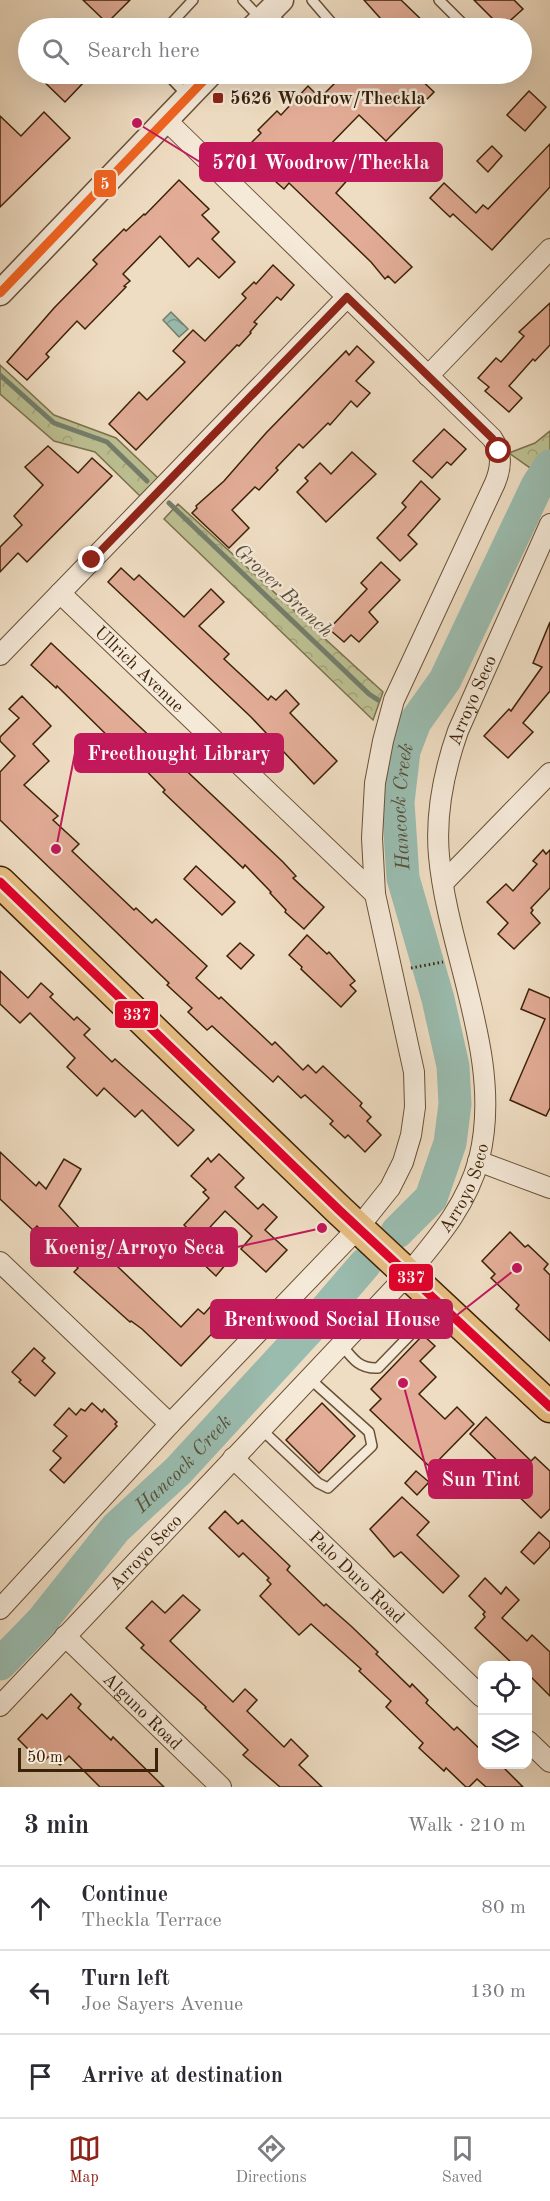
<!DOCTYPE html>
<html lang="en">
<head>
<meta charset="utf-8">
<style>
	body { margin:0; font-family:"Old Standard TT",serif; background:#f2f2f3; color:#2b2b33 }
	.controls { position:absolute; right:18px; bottom:18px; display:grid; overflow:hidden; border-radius:12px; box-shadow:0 6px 24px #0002 }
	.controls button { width:54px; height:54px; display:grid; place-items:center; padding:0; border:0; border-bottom:2px solid #e1e1e2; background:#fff; color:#2b2b33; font:30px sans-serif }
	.scale { position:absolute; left:18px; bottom:15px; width:140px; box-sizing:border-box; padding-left:6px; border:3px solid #3c2208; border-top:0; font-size:16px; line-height:21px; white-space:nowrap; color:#3c2208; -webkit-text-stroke:4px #f5e9d8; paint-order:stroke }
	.stop { position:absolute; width:18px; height:18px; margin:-14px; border:4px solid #8f2418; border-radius:50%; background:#fff }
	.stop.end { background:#8f2418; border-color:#fff; box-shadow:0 2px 6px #0008 }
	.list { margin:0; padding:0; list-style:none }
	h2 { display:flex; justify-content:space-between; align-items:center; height:78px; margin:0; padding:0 24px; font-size:26px }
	h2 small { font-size:20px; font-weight:400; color:#7c7c81 }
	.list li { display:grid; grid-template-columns:39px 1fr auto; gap:18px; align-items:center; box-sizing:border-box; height:84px; padding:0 24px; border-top:2px solid #e1e1e2 }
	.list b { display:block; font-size:22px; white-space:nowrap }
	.list p { margin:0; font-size:20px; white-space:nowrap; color:#7c7c81 }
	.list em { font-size:20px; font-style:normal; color:#7c7c81 }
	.icon { flex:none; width:33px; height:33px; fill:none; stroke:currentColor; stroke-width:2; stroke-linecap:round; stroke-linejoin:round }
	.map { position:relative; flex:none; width:550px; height:1787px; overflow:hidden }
	.search { position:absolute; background:#fff; box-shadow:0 6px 24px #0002; left:18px; right:18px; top:18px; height:66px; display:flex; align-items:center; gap:15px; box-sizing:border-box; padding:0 21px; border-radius:33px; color:#7c7c81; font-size:22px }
	.sheet { height:330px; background:#fff }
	nav { display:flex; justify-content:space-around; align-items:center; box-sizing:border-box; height:84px; border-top:2px solid #e1e1e2; background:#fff; font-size:16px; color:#7c7c81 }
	nav a { display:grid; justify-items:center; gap:3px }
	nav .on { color:#8f2418 }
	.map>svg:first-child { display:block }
	.forest { fill:url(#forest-crowns); stroke:#7c714d; stroke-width:1.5 }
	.water { fill:url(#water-waves); stroke:#747e6c; stroke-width:1.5 }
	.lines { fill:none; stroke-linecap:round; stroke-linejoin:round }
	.stream { stroke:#747e6c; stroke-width:5 }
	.river { stroke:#9abcaf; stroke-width:33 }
	.building { fill:#e2ac96; stroke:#3c2208; stroke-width:1.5 }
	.service-casing { stroke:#695137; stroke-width:12 }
	.minor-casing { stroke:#695137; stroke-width:22 }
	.tertiary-casing { stroke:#695137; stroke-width:27 }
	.primary-casing { stroke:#3c2208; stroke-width:33 }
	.path { stroke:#3c2208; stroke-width:3; stroke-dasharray:1.5 3; stroke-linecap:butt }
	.service { stroke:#f5e9d8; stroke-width:9 }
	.minor { stroke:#f5e9d8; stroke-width:20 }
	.tertiary { stroke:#f5e9d8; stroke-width:24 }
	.primary { stroke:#e8be82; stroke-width:30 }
	.bus-1-casing { stroke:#f5e9d8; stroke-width:14 }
	.bus-2-casing { stroke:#f5e9d8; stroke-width:14 }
	.bus-1 { stroke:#e4002b; stroke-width:9 }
	.bus-2 { stroke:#f26522; stroke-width:9 }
	.route { stroke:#8f2418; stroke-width:8 }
	.poi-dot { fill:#8f2418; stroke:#f5e9d8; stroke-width:2 }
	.labels { text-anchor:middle; stroke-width:5; stroke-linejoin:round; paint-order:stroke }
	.poi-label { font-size:18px; font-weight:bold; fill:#3c2208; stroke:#f5e9d8; text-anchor:start }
	.street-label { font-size:18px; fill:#3c2208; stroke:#f5e9d8 }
	.water-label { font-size:20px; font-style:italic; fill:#58503a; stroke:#f5e9d8 }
	.leader { fill:none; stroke:#c2185b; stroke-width:2 }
	.callout-dot { fill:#c2185b; stroke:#f5e9d8; stroke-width:2 }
	.callout { fill:#c2185b; stroke:#c2185b; stroke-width:2 }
	.callout-label { font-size:20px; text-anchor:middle; font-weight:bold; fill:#fff }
	.line-badge { stroke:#f5e9d8; stroke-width:2 }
	.badge-label { font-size:16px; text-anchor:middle; font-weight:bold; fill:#fff }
</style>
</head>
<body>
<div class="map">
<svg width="550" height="1787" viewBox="0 0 550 1787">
	<defs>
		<pattern id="forest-crowns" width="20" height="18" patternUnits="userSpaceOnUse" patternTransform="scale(1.5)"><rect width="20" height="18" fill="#bcc092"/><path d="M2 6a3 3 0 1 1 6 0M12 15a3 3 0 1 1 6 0" fill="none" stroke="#a2a57c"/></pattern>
		<pattern id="water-waves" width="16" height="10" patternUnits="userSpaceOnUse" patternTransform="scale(1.5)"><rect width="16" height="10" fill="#9abcaf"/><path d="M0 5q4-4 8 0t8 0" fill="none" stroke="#7f988c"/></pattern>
	</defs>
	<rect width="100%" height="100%" fill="#efddc3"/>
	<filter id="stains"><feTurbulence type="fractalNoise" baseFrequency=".00333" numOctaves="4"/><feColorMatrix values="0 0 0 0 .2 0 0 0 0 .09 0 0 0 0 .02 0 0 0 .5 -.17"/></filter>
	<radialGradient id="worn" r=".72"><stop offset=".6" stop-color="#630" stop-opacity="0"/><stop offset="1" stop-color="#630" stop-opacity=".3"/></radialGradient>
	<g class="forest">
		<polygon points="0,365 54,415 116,438 158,478 140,496 95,452 54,441 0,394"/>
		<polygon points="550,431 550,482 509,453 535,443"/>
		<polygon points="178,504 383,692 373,720 164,519"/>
	</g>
	<polygon class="water" points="171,312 188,329 179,337 163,320"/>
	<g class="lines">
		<g class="stream">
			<polyline points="0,375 54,423 107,442 147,481"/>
			<polyline points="169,503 369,694 378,700"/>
			<polyline points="405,716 415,722"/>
		</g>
		<g class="river">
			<path id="s1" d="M397,1232L431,1198L450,1143L455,1104L453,1066L438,999L403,878L398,802L404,751L415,722L445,680L537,486L550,466"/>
			<path id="s2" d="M0,1664L42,1621L116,1528L178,1471L316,1321L365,1264"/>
		</g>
	</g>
	<g class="building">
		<polygon points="83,0 130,0 107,23"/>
		<polygon points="364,0 401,0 430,28 389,28"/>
		<polygon points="474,0 514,0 523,9 502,28"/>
		<polygon points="36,74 75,74 84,82 65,102"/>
		<polygon points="344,74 401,74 411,83 417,76 434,92 386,141 359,115 324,151 351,176 336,193 412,267 395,283 388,276 385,279 371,262 289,183 284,189 267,174 248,156 251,153 246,148 261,133 258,130 277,111 281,115 308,86 320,98"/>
		<polygon points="529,91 546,107 525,131 507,115"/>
		<polygon points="44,112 70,138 0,207 0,116 21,136"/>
		<polygon points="550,144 550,187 492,250 453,214 450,217 430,198 444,183 476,213 483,205 488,209"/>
		<polygon points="492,146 502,156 488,172 477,161"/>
		<polygon points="179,180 209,209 202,215 219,232 212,239 235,262 219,278 198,258 189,267 160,236 123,274 130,281 124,286 126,287 85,329 77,321 46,354 49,357 27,380 7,362 54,308 97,264 93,260 124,229 126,231 144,214 145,215"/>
		<polygon points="273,265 294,285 281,300 277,297 254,322 257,324 250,332 251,333 239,346 237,345 136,450 109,424 139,392 147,400 185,362 173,351 193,330 205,341 246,298 242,294 254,282 256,284"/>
		<polygon points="550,303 550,345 535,361 533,359 509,386 522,398 509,412 485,391 489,387 478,378 496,358 501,362 524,336 519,332"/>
		<polygon points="357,346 374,362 356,381 370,393 357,407 351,401 330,425 328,423 303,448 299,444 276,468 278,470 259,490 255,487 232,510 249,528 229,548 192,513 197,508 196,506 224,481 266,433 346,351 349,355"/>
		<polygon points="444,429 466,449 451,465 447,462 432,478 413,461"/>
		<polygon points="48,446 78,473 92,458 112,476 27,562 18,553 0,572 0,547 22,525 14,516 43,485 25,467"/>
		<polygon points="352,452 376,474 326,522 297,492 308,481 305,478 320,463 331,474"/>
		<polygon points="421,481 440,499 408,535 417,544 400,561 377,538 406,507 402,503"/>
		<polygon points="381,562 400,580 369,612 378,622 359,642 351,635 344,642 329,629 367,589 361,583"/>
		<polygon points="121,568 134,580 139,575 184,617 211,589 224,602 199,626 229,654 224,659 268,700 271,696 276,700 286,690 299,704 290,713 337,761 314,784 251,717 108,582"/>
		<polygon points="550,622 550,691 523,723 533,732 508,758 484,736 509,709 511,711 542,667 533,663"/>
		<polygon points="51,643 283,862 296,876 293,878 324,907 304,929 285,912 286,910 270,893 271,892 245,865 243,868 163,792 165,790 123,747 121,749 57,686 56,688 31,665"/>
		<polygon points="22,696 51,726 33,744 49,761 24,785 58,816 53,820 79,844 72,851 134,910 136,908 152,923 156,919 207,966 196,978 219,999 221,997 272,1045 275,1042 303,1070 308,1065 316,1073 323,1066 362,1103 360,1106 371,1117 367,1121 381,1135 365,1152 348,1135 345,1138 330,1124 333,1121 305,1095 301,1098 278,1076 273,1082 212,1026 207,1030 188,1012 192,1008 167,985 169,983 0,820 0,772 15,756 0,741 0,737 19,718 9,709"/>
		<polygon points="543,850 546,854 550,850 550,888 531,908 533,910 531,913 540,923 514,949 498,934 508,923 487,902 506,884 513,891 537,864 533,861"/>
		<polygon points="196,866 235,902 222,915 184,879"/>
		<polygon points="307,935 327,954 329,952 355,981 350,985 356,991 341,1007 301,969 302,967 289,955"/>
		<polygon points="240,943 254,955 241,969 227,956"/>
		<polygon points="0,971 28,998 41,983 53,994 50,997 74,1020 77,1017 90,1029 84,1035 112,1062 115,1059 194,1130 178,1146 142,1110 135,1117 104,1088 97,1096 67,1067 75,1058 30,1013 20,1023 0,1004"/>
		<polygon points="529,989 550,998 550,1108 546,1116 510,1100 545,1019 521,1009"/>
		<polygon points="0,1152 36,1186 39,1182 46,1189 64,1159 81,1169 59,1206 95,1245 181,1327 198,1309 204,1314 211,1306 225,1320 181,1366 142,1329 131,1321 130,1322 74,1272 78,1268 37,1226 33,1230 0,1199"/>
		<polygon points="219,1154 244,1178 235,1187 258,1209 263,1204 277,1217 265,1230 287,1250 266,1272 241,1249 252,1236 225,1211 199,1239 184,1225 209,1198 203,1192 206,1190 191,1176 208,1158 211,1162"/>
		<polygon points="510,1232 525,1247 528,1245 548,1264 544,1269 550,1275 550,1341 516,1309 519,1305 491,1278 495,1274 482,1261"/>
		<polygon points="205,1245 226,1264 216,1276 195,1256"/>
		<polygon points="423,1335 435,1346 420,1361 436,1377 419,1394 445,1419 457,1407 474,1424 431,1468 370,1410 381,1399 371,1389"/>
		<polygon points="34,1348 45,1358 42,1361 55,1373 35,1396 19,1382 21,1380 12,1372"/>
		<polygon points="92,1403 102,1412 104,1409 117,1422 115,1424 117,1426 64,1483 50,1470 61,1458 53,1451 67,1436 54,1425 69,1408 76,1415 81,1409 85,1411"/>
		<polygon points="322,1403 355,1436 319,1473 286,1440"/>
		<polygon points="486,1417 531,1461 535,1457 550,1471 550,1509 541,1518 507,1485 515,1478 470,1434"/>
		<polygon points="416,1471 429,1482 417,1495 405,1483"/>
		<polygon points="402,1497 429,1522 417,1535 459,1576 443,1593 401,1552 394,1557 370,1529"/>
		<polygon points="225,1511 238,1524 242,1520 290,1566 287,1570 324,1606 326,1604 351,1626 378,1652 376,1654 410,1687 412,1684 428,1700 426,1703 454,1730 457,1727 483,1752 483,1764 500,1764 523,1787 486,1787 477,1779 469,1787 466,1787 446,1768 444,1771 419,1748 423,1743 386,1707 391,1701 359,1671 361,1669 311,1624 299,1635 260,1596 271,1584 267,1580 269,1578 243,1553 239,1557 209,1528"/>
		<polygon points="539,1532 550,1542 550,1547 534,1564 521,1552"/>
		<polygon points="485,1578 501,1594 506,1587 519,1600 502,1618 527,1641 532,1635 550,1652 550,1696 528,1674 528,1665 514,1665 475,1628 485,1617 483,1614 485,1612 469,1596"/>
		<polygon points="183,1595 200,1610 170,1641 233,1702 245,1689 257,1700 247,1711 284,1747 291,1739 308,1756 299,1765 322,1787 280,1787 243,1755 248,1750 205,1708 206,1707 141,1648 144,1645 126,1628 152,1601 165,1613"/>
		<polygon points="71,1694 81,1704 78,1708 111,1740 113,1737 164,1787 100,1787 69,1756 60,1765 50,1755 42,1763 18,1739 42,1714 47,1719"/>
	</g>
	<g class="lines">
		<g class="service-casing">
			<g id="service">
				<polyline points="243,0 260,18"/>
				<polyline points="312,0 336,28"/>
				<polyline points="439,0 467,28"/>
				<polyline points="269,12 286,28"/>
				<polyline points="167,28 193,0"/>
				<polyline points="167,74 188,96"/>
				<path d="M341,1344C352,1358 359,1369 378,1368L436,1308"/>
				<polyline points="261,1429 318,1483 328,1488 372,1446 369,1432 309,1378"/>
			</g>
		</g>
		<g class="minor-casing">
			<g id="minor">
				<polyline points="428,376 550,249"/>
				<path id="s3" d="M60,593L375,894"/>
				<polyline points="0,655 347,297"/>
				<polyline points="443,883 550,773"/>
				<polyline points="478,1161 550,1188"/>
				<polyline points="0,1262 170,1424"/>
				<path id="s4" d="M233,1458L482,1697"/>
				<path d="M0,1609L170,1424L358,1228L390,1188L403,1162L411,1135L415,1107L414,1072L375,894L372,838L375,783L383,741L394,700L495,483C502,466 502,453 492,438L166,120"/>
				<path id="s5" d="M65,1636L221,1787"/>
				<path id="s6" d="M0,1706L408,1274C437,1239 467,1205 479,1159C504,1059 448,955 439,856C435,812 444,771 458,731L550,524"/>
				<polyline points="528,1741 550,1762"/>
			</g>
		</g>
		<g class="tertiary-casing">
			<g id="tertiary">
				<polyline points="253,28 281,0"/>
				<polyline points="0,293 210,74"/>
			</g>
		</g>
		<g class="primary-casing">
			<polyline id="primary" points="0,882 339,1210 550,1407"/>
		</g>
		<polyline class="path" points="411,968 443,962"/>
		<use href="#service" class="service"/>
		<use href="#minor" class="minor"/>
		<use href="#tertiary" class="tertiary"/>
		<use href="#primary" class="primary"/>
		<g class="bus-1-casing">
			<polyline id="bus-1" points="0,882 339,1210 550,1407"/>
		</g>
		<g class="bus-2-casing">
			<polyline id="bus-2" points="0,293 210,74"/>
		</g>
		<use href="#bus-1" class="bus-1"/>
		<use href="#bus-2" class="bus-2"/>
	</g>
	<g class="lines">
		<polyline class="route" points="92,560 347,297 492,438 499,451"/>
	</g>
	<rect class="poi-dot" x="212" y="92" width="12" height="12" rx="3"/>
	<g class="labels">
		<g class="poi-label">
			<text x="230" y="104">5626 Woodrow/Theckla</text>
		</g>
		<g class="street-label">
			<text dy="6" stroke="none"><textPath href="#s3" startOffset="110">Ullrich Avenue</textPath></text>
			<text dy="6" stroke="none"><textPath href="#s6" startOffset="1200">Arroyo Seco</textPath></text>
			<text dy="6" stroke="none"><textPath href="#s6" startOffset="698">Arroyo Seco</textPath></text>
			<text dy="6" stroke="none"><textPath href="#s6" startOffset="212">Arroyo Seco</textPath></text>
			<text dy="6" stroke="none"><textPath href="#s4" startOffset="172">Palo Duro Road</textPath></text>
			<text dy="6" stroke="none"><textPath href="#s5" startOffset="108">Alguno Road</textPath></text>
		</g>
		<g class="water-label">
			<text transform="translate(284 590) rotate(43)" y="7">Grover Branch</text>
			<text dy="7" stroke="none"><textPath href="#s1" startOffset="450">Hancock Creek</textPath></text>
			<text dy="7" stroke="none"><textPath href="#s2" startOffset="272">Hancock Creek</textPath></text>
		</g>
	</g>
	<path class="leader" d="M137 123L200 162M56 849L75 753M322 1228L237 1247M517 1268L452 1319M403 1383L429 1479"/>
	<g class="callout-dot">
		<circle cx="137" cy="123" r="6"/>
		<circle cx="56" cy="849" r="6"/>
		<circle cx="322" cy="1228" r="6"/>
		<circle cx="517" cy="1268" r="6"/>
		<circle cx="403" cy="1383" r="6"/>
	</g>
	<g class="callout">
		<rect x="200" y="143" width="242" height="38" rx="6"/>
		<rect x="75" y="734" width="208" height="38" rx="6"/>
		<rect x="31" y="1228" width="206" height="38" rx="6"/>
		<rect x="211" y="1300" width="241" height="38" rx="6"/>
		<rect x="429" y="1460" width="103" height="38" rx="6"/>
	</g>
	<g class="callout-label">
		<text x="321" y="169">5701 Woodrow/Theckla</text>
		<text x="179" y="760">Freethought Library</text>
		<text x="134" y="1254">Koenig/Arroyo Seca</text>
		<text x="332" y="1326">Brentwood Social House</text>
		<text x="481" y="1486">Sun Tint</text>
	</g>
	<g class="line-badge">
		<rect x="93" y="169" width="24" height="29" rx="6" fill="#f26522"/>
		<rect x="114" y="1000" width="45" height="29" rx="6" fill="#e4002b"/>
		<rect x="388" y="1263" width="46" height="29" rx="6" fill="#e4002b"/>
	</g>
	<g class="badge-label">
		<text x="105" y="189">5</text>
		<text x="137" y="1020">337</text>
		<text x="411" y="1283">337</text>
	</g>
	<rect width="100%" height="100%" filter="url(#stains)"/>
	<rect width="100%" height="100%" fill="url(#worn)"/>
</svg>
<div class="controls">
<button><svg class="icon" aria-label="locate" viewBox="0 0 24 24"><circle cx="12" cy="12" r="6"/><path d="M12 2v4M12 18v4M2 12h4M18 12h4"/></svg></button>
<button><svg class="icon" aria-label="layers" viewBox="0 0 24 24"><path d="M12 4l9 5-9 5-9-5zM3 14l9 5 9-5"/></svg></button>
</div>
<div class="scale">50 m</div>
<div class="stop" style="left:499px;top:451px"></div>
<div class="stop end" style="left:92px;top:560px"></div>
<div class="search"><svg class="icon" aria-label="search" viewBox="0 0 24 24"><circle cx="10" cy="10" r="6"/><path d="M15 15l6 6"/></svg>Search here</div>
</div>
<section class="sheet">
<h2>3 min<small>Walk · 210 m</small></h2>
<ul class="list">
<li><svg class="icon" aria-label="ahead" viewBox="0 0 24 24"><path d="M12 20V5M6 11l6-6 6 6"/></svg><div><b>Continue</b><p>Theckla Terrace</p></div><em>80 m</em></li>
<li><svg class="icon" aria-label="left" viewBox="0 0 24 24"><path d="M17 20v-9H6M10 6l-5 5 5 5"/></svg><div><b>Turn left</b><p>Joe Sayers Avenue</p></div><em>130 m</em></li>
<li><svg class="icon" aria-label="arrive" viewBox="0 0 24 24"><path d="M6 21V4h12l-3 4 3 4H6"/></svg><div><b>Arrive at destination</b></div></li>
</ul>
</section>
<nav>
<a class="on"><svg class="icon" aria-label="map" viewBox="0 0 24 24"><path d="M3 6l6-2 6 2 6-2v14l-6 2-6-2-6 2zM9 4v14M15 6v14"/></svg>Map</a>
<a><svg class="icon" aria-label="directions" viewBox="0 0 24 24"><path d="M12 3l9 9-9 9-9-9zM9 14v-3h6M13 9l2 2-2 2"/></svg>Directions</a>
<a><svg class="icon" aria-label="saved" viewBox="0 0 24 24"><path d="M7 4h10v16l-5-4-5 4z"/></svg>Saved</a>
</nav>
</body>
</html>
